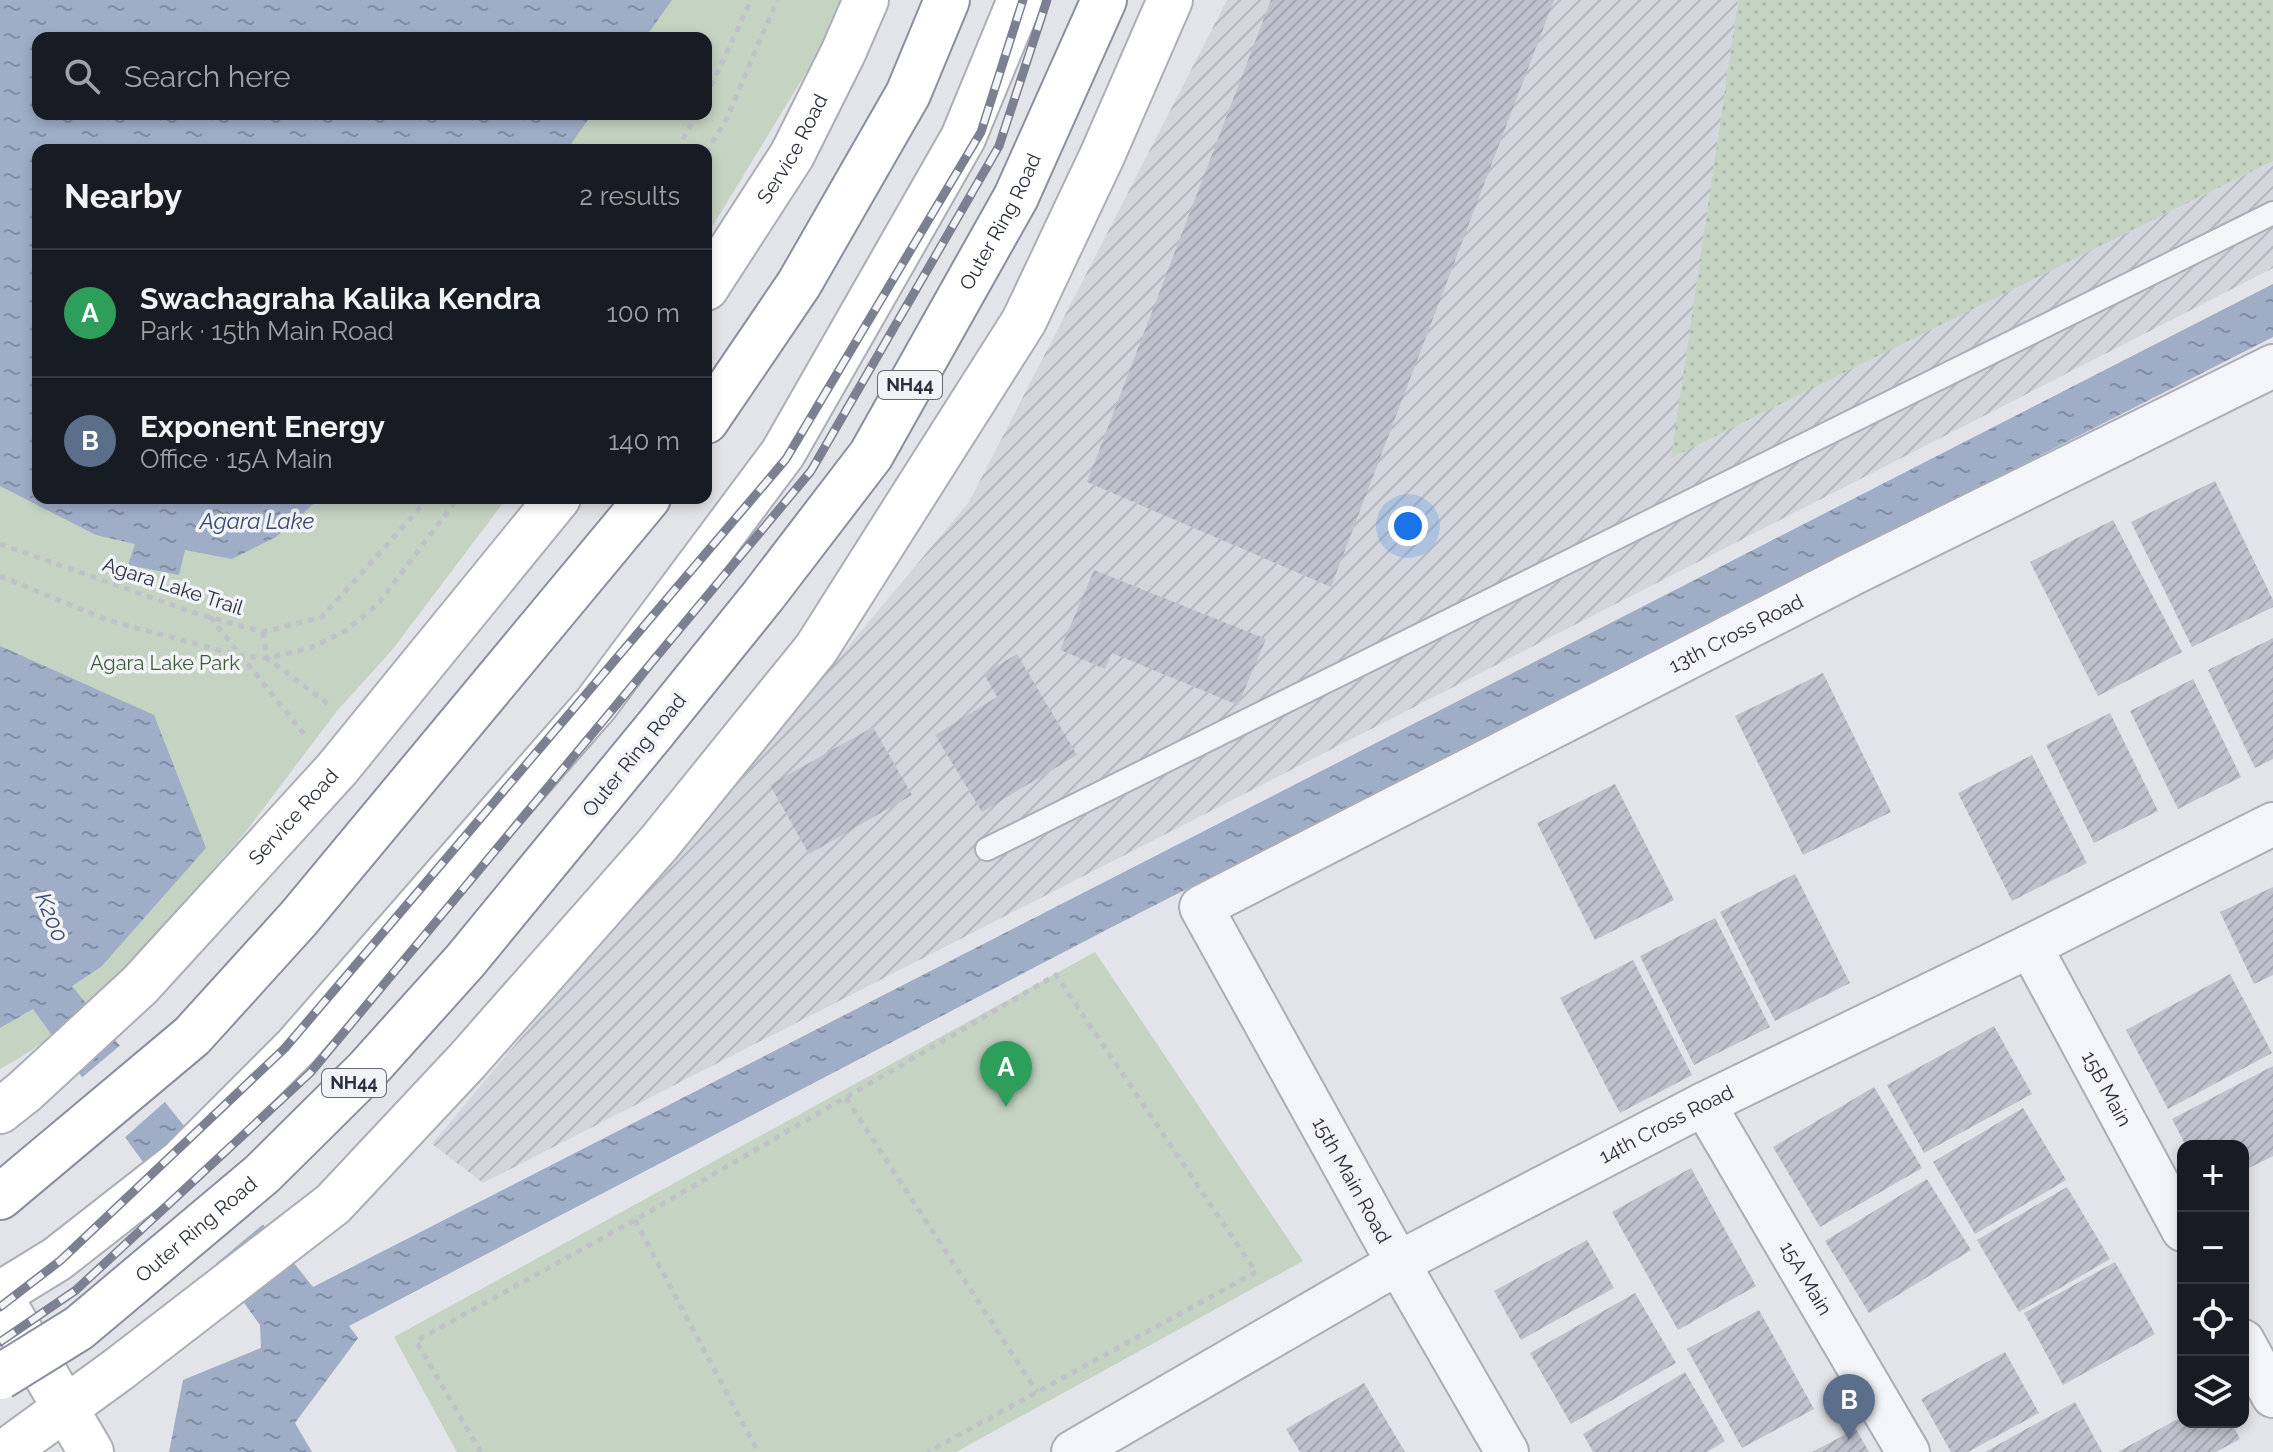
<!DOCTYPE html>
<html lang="en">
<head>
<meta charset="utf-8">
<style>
	body { margin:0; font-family:Raleway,sans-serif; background:#242831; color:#f1f3f6 }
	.controls { position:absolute; right:24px; bottom:24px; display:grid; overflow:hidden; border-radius:16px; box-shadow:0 4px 12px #0003 }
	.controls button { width:72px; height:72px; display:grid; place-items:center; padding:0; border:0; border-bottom:2px solid #363941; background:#171b24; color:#f1f3f6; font:40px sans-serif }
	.you { position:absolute; left:1408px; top:526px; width:28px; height:28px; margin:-20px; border:6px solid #fff; border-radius:50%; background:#1a73e8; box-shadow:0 0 0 12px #1a73e833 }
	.badge { display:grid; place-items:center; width:52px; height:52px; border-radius:50%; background:#c74e50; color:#fff; font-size:26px; font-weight:700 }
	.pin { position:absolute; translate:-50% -66px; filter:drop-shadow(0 2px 4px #0008) }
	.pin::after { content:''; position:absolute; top:42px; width:28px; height:24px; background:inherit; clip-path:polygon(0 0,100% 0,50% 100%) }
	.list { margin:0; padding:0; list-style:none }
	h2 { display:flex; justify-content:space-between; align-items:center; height:104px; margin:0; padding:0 32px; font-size:34px }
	h2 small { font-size:26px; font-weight:400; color:#9ea1a6 }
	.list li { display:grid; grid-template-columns:52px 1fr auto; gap:24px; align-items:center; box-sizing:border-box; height:128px; padding:0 32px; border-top:2px solid #363941 }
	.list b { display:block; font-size:30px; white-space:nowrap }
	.list p { margin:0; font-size:26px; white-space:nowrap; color:#9ea1a6 }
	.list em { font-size:26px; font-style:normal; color:#9ea1a6 }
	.icon { flex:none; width:44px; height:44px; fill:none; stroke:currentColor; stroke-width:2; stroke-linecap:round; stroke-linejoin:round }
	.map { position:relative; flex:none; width:2273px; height:1452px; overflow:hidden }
	.search { position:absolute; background:#171b24; box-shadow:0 4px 12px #0003; left:32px; top:32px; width:680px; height:88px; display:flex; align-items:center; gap:20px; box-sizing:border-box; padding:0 28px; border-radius:16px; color:#9ea1a6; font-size:30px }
	.panel { position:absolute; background:#171b24; box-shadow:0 4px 12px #0003; left:32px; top:144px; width:680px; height:360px; border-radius:16px }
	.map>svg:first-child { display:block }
	.industrial { fill:url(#industrial-furrows) }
	.grass { fill:url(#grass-dots) }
	.park { fill:#c5d3c3; fill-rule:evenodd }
	.water { fill:url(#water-ripples) }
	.pier { fill:#e2e4e9 }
	.building { fill:url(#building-hatch) }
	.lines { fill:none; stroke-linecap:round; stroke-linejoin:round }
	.lane-casing { stroke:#abaeb6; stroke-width:26 }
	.street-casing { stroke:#abaeb6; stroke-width:46 }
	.secondary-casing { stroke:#abaeb6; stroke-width:48 }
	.highway-casing { stroke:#8a8f9f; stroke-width:48 }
	.path { stroke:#c0c2c8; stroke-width:5; stroke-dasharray:6 6; stroke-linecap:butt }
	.lane { stroke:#f4f5f8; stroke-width:22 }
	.street { stroke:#f4f5f8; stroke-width:42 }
	.secondary { stroke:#fff; stroke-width:44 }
	.highway { stroke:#fff; stroke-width:44 }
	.rail-casing { stroke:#7c8192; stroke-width:9 }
	.rail { stroke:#f1f3f7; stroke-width:6; stroke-dasharray:18; stroke-linecap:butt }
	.highway-bridge-casing { stroke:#8a8f9f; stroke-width:48; stroke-linecap:butt }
	.highway-bridge { stroke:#fff; stroke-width:44 }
	.labels { text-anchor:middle; stroke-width:7; stroke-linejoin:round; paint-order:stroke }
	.shield { fill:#f1f3f7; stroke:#666a77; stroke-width:2 }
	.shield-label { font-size:18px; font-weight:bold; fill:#2b3040 }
	.street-label { font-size:20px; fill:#2b3040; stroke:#f1f3f7 }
	.park-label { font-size:20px; fill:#3b5b39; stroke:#f1f3f7 }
	.water-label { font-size:22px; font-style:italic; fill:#374972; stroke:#f1f3f7 }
</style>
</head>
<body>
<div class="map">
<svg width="2273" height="1452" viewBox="0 0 2273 1452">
	<defs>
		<pattern id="industrial-furrows" width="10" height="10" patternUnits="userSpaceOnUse" patternTransform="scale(2)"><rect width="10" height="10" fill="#d4d6de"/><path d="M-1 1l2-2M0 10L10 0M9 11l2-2" fill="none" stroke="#b6b8c0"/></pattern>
		<pattern id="grass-dots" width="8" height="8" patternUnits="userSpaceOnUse" patternTransform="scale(2)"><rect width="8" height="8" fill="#c5d3c3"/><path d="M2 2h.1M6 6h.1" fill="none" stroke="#a9b5a9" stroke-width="1.8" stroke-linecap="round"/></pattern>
		<pattern id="water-ripples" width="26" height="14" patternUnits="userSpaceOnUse" patternTransform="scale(2)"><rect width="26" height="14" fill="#9fadc7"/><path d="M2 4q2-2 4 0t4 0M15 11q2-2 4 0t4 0" fill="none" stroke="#828da3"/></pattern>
		<pattern id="building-hatch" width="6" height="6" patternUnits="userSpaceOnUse" patternTransform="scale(2)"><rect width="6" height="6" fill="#bfc2cc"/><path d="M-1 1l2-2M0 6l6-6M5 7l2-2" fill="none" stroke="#a4a7b0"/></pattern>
	</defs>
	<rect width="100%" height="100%" fill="#e2e4e9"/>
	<polygon class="industrial" points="1227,0 1738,0 1672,457 2273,161 2273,268 483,1183 432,1144 969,502"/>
	<polygon class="grass" points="1738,0 2273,0 2273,161 1671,458"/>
	<g class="park">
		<path d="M0,0H842L829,35L706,237V150H38V498H507L392,650L337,711L244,834L120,974C86,1010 44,1046 0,1069ZM38,38H706V114H38Z"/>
		<polygon points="1095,952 1303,1261 956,1452 457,1452 394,1337"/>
	</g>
	<g class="water">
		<polygon points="0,0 672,0 645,38 38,38 38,114 592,114 567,150 38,150 38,498 320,498 276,537 232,559 185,550 179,575 128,565 135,544 96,535 0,486"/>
		<polygon points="2273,284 2273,337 1108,929 349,1326 358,1338 295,1423 312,1452 169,1452 183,1380 261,1348 260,1325 33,1009 0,1028 0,646 154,715 206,848 101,967 72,986 313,1287"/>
	</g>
	<g class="pier">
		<polygon points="123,1043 168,1099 122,1140 79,1080"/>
		<polygon points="219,1163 266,1222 213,1266 168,1204"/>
	</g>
	<g class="building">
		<polygon points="1271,0 1554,0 1331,587 1087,482"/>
		<polygon points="2215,481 2273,600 2273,607 2192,647 2131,522"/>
		<polygon points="2113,520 2182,652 2098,696 2030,562"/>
		<polygon points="1094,570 1266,639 1238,705 1112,653 1105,669 1060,650"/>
		<polygon points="2273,638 2273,759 2255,768 2208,670"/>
		<polygon points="1017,654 1077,755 982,812 935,735 997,697 984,674"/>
		<polygon points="1823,673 1891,812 1803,855 1735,716"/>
		<polygon points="2193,679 2241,777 2178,809 2130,711"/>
		<polygon points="2110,713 2158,811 2094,843 2046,745"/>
		<polygon points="873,727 912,795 809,854 770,785"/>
		<polygon points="2032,755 2087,863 2012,901 1958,793"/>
		<polygon points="1615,784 1674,900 1595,940 1537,823"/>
		<polygon points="1795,874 1850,983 1775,1021 1720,912"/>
		<polygon points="2273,887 2273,975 2254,984 2220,912"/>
		<polygon points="1715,918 1770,1027 1694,1065 1640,956"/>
		<polygon points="1633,960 1692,1075 1620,1113 1560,998"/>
		<polygon points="2230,974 2272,1053 2168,1109 2126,1030"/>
		<polygon points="1994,1026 2032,1094 1924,1153 1887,1085"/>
		<polygon points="2273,1066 2273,1156 2243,1171 2243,1146 2186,1146 2172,1119"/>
		<polygon points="1874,1087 1922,1168 1820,1227 1773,1147"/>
		<polygon points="2023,1108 2066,1180 1975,1234 1933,1162"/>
		<polygon points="1691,1168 1756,1286 1678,1330 1612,1212"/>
		<polygon points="1927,1179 1971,1250 1869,1313 1825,1241"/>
		<polygon points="2067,1187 2110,1259 2019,1312 1977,1240"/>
		<polygon points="1587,1240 1614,1288 1521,1340 1494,1291"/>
		<polygon points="2115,1262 2155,1334 2063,1385 2024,1313"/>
		<polygon points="1635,1293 1676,1363 1571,1424 1530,1353"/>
		<polygon points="1759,1310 1814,1409 1742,1448 1687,1349"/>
		<polygon points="2005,1352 2039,1413 1968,1452 1951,1452 1921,1399"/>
		<polygon points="1685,1372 1725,1441 1707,1452 1593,1452 1583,1434"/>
		<polygon points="1364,1383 1405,1452 1300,1452 1286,1429"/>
		<polygon points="2075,1402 2102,1452 1985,1452"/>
		<polygon points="2183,1416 2183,1422 2231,1422 2240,1439 2216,1452 2118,1452"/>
		<polygon points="1856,1429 1869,1452 1812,1452"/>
	</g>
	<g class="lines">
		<g class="lane-casing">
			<polyline id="lane" points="987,849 2273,213"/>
		</g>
		<g class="street-casing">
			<g id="street">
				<path id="s1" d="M2030,946L2183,1230"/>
				<path id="s2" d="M1704,1104L1908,1452"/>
				<polyline points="2243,1341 2273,1396"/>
				<path id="s3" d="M1073,1452L1398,1263L1704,1104L2030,946L2273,824"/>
				<path id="s4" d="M1507,1452L1398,1263L1201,907L1854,573L2273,366"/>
			</g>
		</g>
		<g class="secondary-casing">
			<g id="secondary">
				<path id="s5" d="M706,288L792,155L843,53L866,0"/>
				<path id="s6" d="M0,1111L24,1092L140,985L337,769L558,498"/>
				<polyline points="0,1294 57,1259 181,1162 296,1047 596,704 783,453 963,138 1020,0"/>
				<polyline points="0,1297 91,1452"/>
				<polyline points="5,1452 119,1369 333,1204 467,1061 659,843 816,649 1024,321 1102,156 1170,0"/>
			</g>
		</g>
		<g class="highway-casing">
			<g id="highway">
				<polyline points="706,421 799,284 908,94 947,0"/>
				<path id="s7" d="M654,731L763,596L871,455L1016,197L1104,0"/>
				<polyline points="0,1197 192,1036 299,918 648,498"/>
			</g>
		</g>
		<g class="path">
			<polyline points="706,97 751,0"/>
			<polyline points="677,150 697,114"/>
			<polyline points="706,153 727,118 777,0"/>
			<polyline points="0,544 198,614 263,632 322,617 429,498"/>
			<polyline points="0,576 107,620 241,656 267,658 310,648 347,630 378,604 458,498"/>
			<polyline points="210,617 304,734"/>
			<polyline points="263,632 267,658 328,704"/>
			<polyline points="846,1098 1037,1392"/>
			<polyline points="635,1220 758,1452"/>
			<polyline points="481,1452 416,1341 635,1220 1056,975 1256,1272 928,1452"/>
		</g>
		<use href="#lane" class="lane"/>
		<use href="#street" class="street"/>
		<use href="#secondary" class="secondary"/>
		<use href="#highway" class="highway"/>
		<g class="rail-casing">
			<g id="rail">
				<polyline points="0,1307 61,1260 285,1048 786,459 981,132 1023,0"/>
				<polyline points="0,1342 76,1290 310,1073 811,471 999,146 1047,0"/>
			</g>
		</g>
		<use href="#rail" class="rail"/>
		<g class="highway-bridge-casing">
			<g id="highway-bridge">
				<path id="s8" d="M0,1377L79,1328L262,1174L367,1070L465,961L654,731"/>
			</g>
		</g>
		<use href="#highway-bridge" class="highway-bridge"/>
	</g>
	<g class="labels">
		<g class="shield">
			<rect x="878" y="371" width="64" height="28" rx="6"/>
			<rect x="322" y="1069" width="64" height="28" rx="6"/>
		</g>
		<g class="shield-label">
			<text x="910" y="391">NH44</text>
			<text x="354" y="1089">NH44</text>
		</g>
		<g class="street-label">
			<text dy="7" stroke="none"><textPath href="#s5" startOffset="164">Service Road</textPath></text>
			<text dy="7" stroke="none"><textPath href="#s7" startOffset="618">Outer Ring Road</textPath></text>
			<text transform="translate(173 586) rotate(18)" y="7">Agara Lake Trail</text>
			<text dy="7" stroke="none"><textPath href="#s4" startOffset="1226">13th Cross Road</textPath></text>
			<text transform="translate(634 755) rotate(-51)" y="7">Outer Ring Road</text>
			<text dy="7" stroke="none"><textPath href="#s6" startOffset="416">Service Road</textPath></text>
			<text dy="7" stroke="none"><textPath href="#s1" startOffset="162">15B Main</textPath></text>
			<text dy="7" stroke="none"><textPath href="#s3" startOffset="678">14th Cross Road</textPath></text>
			<text transform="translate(1352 1180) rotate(61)" y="7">15th Main Road</text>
			<text dy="7" stroke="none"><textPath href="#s8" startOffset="246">Outer Ring Road</textPath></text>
			<text dy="7" stroke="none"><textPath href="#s2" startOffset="202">15A Main</textPath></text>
		</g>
		<g class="park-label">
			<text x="165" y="670">Agara Lake Park</text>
		</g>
		<g class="water-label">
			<text x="257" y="529">Agara Lake</text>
			<text transform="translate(52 917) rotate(68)" y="8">K200</text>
		</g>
	</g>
</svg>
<div class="controls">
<button>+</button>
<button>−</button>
<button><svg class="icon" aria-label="locate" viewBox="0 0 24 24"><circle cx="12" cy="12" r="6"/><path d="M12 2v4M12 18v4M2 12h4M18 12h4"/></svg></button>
<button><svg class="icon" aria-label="layers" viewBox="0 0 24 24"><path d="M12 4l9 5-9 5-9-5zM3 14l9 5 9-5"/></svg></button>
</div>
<div class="you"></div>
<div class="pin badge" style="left:1006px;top:1107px;background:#2e9e5b">A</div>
<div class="pin badge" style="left:1849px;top:1440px;background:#5c6f8a">B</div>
<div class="search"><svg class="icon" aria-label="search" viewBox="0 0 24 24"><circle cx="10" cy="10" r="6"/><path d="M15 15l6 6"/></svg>Search here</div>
<section class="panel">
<h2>Nearby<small>2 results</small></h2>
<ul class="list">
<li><span class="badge" style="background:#2e9e5b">A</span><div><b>Swachagraha Kalika Kendra</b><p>Park · 15th Main Road</p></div><em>100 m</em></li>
<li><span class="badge" style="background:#5c6f8a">B</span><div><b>Exponent Energy</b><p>Office · 15A Main</p></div><em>140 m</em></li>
</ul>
</section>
</div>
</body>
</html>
